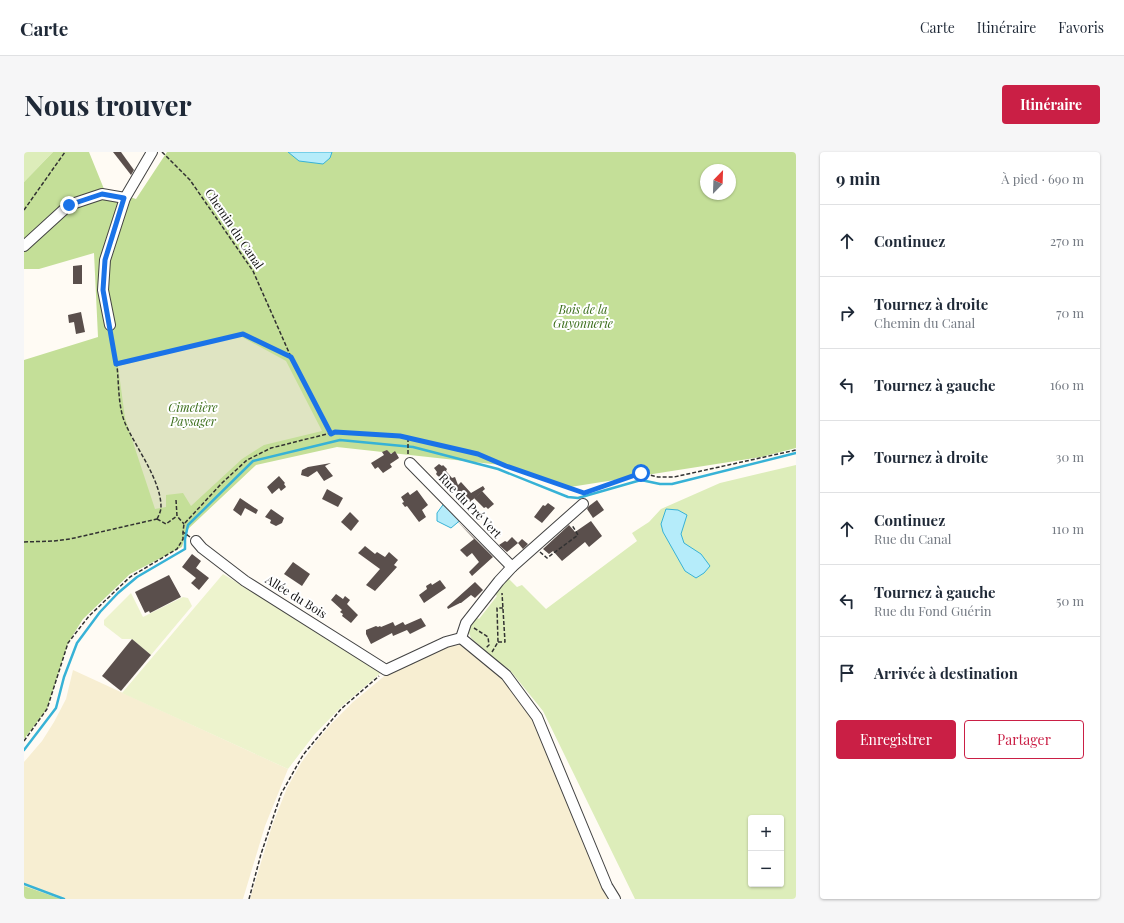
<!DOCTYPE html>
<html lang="fr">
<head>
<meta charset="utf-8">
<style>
	body { margin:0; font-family:"Playfair Display",serif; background:#f6f6f7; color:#1f2937 }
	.controls { position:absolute; right:12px; bottom:12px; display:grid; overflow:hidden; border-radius:4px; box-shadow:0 1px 3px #0004 }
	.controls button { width:36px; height:36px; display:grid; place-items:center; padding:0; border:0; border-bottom:1px solid #e0e1e3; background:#fff; color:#1f2937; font:20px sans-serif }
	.compass { position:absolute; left:676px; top:12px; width:36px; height:36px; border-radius:50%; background:#fff; box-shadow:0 1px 3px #0004; rotate:23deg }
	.stop { position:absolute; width:12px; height:12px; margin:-9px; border:3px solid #1a73e8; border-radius:50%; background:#fff }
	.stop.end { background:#1a73e8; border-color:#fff; box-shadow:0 1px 4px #0008 }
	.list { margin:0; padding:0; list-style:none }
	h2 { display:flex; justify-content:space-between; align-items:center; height:52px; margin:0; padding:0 16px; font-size:17px }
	h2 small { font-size:13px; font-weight:400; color:#747a83 }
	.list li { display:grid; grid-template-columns:26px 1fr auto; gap:12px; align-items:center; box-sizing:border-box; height:72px; padding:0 16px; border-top:1px solid #e0e1e3 }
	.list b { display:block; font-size:15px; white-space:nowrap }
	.list p { margin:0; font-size:13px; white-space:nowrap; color:#747a83 }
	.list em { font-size:13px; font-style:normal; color:#747a83 }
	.actions { display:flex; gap:8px; padding:12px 16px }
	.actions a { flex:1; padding:9px 0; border:1px solid #ca1f45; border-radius:4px; text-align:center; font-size:14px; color:#ca1f45 }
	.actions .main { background:#ca1f45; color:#fff }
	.icon { flex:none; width:22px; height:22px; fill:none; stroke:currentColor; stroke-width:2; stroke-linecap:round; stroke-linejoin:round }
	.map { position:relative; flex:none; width:772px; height:747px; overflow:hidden; border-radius:4px }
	header { display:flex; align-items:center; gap:24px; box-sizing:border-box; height:56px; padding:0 20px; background:#fff; border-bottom:1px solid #e0e1e3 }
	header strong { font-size:19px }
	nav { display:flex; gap:22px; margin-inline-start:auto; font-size:14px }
	.intro { display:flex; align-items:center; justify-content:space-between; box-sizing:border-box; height:96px; padding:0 24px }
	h1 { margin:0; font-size:28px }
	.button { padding:10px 18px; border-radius:4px; background:#ca1f45; color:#fff; font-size:14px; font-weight:700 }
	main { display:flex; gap:24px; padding:0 24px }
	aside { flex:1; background:#fff; border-radius:4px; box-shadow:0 1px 3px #0004 }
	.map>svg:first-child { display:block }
	.farmland { fill:#f7eed2 }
	.green { fill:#ddedba; fill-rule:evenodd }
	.forest { fill:#c4df98; fill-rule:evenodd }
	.cemetery { fill:#dfe4c2 }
	.pitch { fill:#edf3cd }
	.water { fill:#b5ecfa; stroke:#37b2d6 }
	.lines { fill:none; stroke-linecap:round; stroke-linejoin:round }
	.stream { stroke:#37b2d6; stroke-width:2.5 }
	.building { fill:#5a4f4c }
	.minor-casing { stroke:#434343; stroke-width:12 }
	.path { stroke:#323232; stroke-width:1.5; stroke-dasharray:4 2; stroke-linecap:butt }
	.minor { stroke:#fff; stroke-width:10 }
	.route { stroke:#1a73e8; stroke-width:5 }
	.labels { text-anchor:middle; stroke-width:4; stroke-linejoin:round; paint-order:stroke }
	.street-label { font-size:12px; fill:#101010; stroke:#fff }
	.park-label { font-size:12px; font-style:italic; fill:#3b6e1b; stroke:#fff }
</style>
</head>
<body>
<header>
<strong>Carte</strong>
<nav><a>Carte</a><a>Itinéraire</a><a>Favoris</a></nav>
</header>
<div class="intro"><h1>Nous trouver</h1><a class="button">Itinéraire</a></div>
<main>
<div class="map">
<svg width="772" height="747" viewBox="0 0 772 747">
	<rect width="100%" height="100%" fill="#fffbf4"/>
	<g class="farmland">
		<polygon points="436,493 447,498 481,528 492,540 512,573 586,747 226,747 248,674 263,636 277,611 292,590 308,571 329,550 364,521 427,494"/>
		<polygon points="49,518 264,617 241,674 219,747 37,747 0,734 0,610 18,589 30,570 42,547"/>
	</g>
	<g class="green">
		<polygon points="0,0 29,0 0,30"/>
		<path d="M772,313V747H611L519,559L485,517L473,509L447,486L443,476L451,464L455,467L473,444L470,441L483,425L493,435L498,433L522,457L613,389L608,381L625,370L637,357L696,331ZM727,666H757V732H727Z"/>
	</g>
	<g class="forest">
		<path d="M29,0H65L80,37L112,47L143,0H772V296L737,305L546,335L477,313L313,295L232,313L163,378L158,395L106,422L59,467L44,491L23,557L0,587V208L74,185L70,101L15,117H0V30ZM682,18H706V42H682Z"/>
		<polygon points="0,734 37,747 0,747"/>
	</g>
	<polygon class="cemetery" points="216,184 262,209 298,279 240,293 218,307 167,354 159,341 142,343 142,355 131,357 101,266 94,214"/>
	<g class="pitch">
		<polygon points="199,422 359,519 318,554 290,583 264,617 98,541"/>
		<polygon points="107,441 119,465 159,445 164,446 168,454 127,503 108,487 98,487 80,473 80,468"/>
	</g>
	<g class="water">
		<polygon points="264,0 308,0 306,6 299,12 275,9"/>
		<polygon points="421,350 439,366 427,376 413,369 413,361"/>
		<polygon points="642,357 654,358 663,363 657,382 660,391 677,402 686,414 680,421 672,426 661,419 639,380 637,372"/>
	</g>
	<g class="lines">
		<g class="stream">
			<polyline points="0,598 32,556 40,525 53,491 76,460 94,441 113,425 161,397 161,387 164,373 229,309 316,288 389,295 474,317 544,345 554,346 617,328 636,332 648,332 772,301"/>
			<polyline points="0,732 40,747"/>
		</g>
	</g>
	<g class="building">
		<polygon points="89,0 97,0 110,18 107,23"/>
		<polygon points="58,113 58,132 49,132 49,114"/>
		<polygon points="57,160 61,180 52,182 50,170 45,171 44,163"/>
		<polygon points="363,298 367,302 371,299 375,306 366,312 368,315 359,321 354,315 351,317 347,311 360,303 358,300"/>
		<polygon points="307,311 301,314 309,324 300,329 293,319 284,325 277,323 278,318 284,315"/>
		<polygon points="415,312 418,314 419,313 423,317 422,319 428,326 431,325 434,333 437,330 447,341 459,334 461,337 446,350 442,346 440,347 427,333 424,335 412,322 413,320 410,316"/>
		<polygon points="255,324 261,331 260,332 262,335 257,339 255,336 248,342 243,335"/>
		<polygon points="303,337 319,346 314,355 298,347"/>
		<polygon points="393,338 404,353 398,358 402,365 395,370 383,354 381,355 378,351 380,350 377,345 384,340 386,343"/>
		<polygon points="458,339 470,352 464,357 462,355 460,356 450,346"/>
		<polygon points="216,346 234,358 232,362 221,356 217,364 209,358"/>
		<polygon points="573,348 580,358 569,366 563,357 565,354"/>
		<polygon points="524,351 531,356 518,371 510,365 519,353 521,354"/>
		<polygon points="247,357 260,366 258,371 252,374 246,371 247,368 241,365"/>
		<polygon points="326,360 335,369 327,379 317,370"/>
		<polygon points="432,368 469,405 448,424 445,420 455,410 448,401 443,405 436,398 450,387"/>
		<polygon points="567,369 578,384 565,395 561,390 538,409 529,399 525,402 519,397 545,373 551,380"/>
		<polygon points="488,385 494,391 498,387 504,392 499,397 494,391 483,400 475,393 481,389 483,390"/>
		<polygon points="341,394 351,402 353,400 361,405 365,400 374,408 370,413 373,415 351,439 342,433 356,417 334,401"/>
		<polygon points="168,402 177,409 172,416 185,426 175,438 167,431 172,426 158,415"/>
		<polygon points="269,410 286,422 278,434 260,422"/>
		<polygon points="145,423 157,445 126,461 125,459 121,461 111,440"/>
		<polygon points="416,428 422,436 400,451 395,443 403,437 402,434 407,431 408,433"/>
		<polygon points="451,430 459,438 451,446 447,443 437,451 436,451 424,457 423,455"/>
		<polygon points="312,442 319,447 321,444 326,448 323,452 334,463 327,471 318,464 319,462 316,460 318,458 307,448"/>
		<polygon points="397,466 402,474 386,482 383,478 369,484 368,481 347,492 342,482 342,478 352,474 354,475 356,474 357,475 369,470 371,474 379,470 381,473"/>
		<polygon points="108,487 127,503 97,539 78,524"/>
	</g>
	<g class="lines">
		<g class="minor-casing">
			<g id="minor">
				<polyline points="0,94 45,53 78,42 101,46"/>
				<polyline points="86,173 79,138 81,108 101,46 128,0"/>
				<polyline points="386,311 488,415"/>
				<polyline points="172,389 178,396 221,429 362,518 422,490 437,486"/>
				<polyline points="437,486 482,523 513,565 583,734 591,747"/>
				<polyline points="437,486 442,471 475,429 488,415 559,352"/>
			</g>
		</g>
		<g class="path">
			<polyline points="138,0 166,28 229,119 267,205 307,281"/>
			<polyline points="0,58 41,0"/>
			<path d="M87,181C89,192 91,203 93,214C95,233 94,254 101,271C112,296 137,328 137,355C137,359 135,363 133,367"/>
			<polyline points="92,212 219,182 267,205"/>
			<polyline points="384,286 384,303"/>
			<polyline points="152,348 153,364 160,372"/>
			<polyline points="133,367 142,372 153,364"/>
			<polyline points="166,385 159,380 160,372 198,331 223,308 247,296 311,280 375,284 454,302 482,314 560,341 617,321 634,325 650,325 772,298"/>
			<polyline points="0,390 30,389 46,387 133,367"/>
			<polyline points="516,400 523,406 554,383 548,373"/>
			<polyline points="450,476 464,485 465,493 462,496"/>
			<polyline points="474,490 481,490 478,441"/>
			<polyline points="468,500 474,490 473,456 479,456"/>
			<polyline points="0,589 23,557 44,491 65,464 106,425 153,397 159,387 159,380"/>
			<polyline points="225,747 237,702 257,642 279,603 317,557 355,524"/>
		</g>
		<use href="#minor" class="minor"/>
	</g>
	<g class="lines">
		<polyline class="route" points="45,53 78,42 100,46 81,108 79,138 92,212 219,182 267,205 307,282 311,280 376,284 454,302 482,314 560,341 617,321"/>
	</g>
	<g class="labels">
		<g class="street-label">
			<text transform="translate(210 77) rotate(56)" y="4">Chemin du Canal</text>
			<text transform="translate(446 354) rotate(46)" y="4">Rue du Pré Vert</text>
			<text transform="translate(272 445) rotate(32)" y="4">Allée du Bois</text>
		</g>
		<g class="park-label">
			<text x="559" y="162">Bois de la<tspan x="559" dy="14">Guyonnerie</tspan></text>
			<text x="169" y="260">Cimetière<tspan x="169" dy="14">Paysager</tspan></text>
		</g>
	</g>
</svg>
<div class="controls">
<button>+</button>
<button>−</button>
</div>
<svg class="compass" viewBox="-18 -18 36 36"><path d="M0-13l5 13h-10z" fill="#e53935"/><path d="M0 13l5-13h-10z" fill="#747a83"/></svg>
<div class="stop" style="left:617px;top:321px"></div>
<div class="stop end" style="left:45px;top:53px"></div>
</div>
<aside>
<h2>9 min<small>À pied · 690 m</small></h2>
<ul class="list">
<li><svg class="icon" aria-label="ahead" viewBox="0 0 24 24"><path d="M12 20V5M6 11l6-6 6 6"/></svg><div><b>Continuez</b></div><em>270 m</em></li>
<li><svg class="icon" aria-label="right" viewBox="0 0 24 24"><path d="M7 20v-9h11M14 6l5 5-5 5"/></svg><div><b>Tournez à droite</b><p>Chemin du Canal</p></div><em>70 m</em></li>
<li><svg class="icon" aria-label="left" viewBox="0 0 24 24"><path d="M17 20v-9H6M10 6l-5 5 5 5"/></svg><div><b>Tournez à gauche</b></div><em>160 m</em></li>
<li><svg class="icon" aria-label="right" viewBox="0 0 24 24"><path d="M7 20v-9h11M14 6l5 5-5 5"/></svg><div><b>Tournez à droite</b></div><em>30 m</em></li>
<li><svg class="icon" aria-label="ahead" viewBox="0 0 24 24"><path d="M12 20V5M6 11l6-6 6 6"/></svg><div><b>Continuez</b><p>Rue du Canal</p></div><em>110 m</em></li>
<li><svg class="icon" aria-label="left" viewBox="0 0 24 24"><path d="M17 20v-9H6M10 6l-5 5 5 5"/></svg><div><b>Tournez à gauche</b><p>Rue du Fond Guérin</p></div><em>50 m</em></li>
<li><svg class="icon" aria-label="arrive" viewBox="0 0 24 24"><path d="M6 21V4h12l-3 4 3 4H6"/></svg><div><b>Arrivée à destination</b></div></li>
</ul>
<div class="actions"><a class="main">Enregistrer</a><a>Partager</a></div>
</aside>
</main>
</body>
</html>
